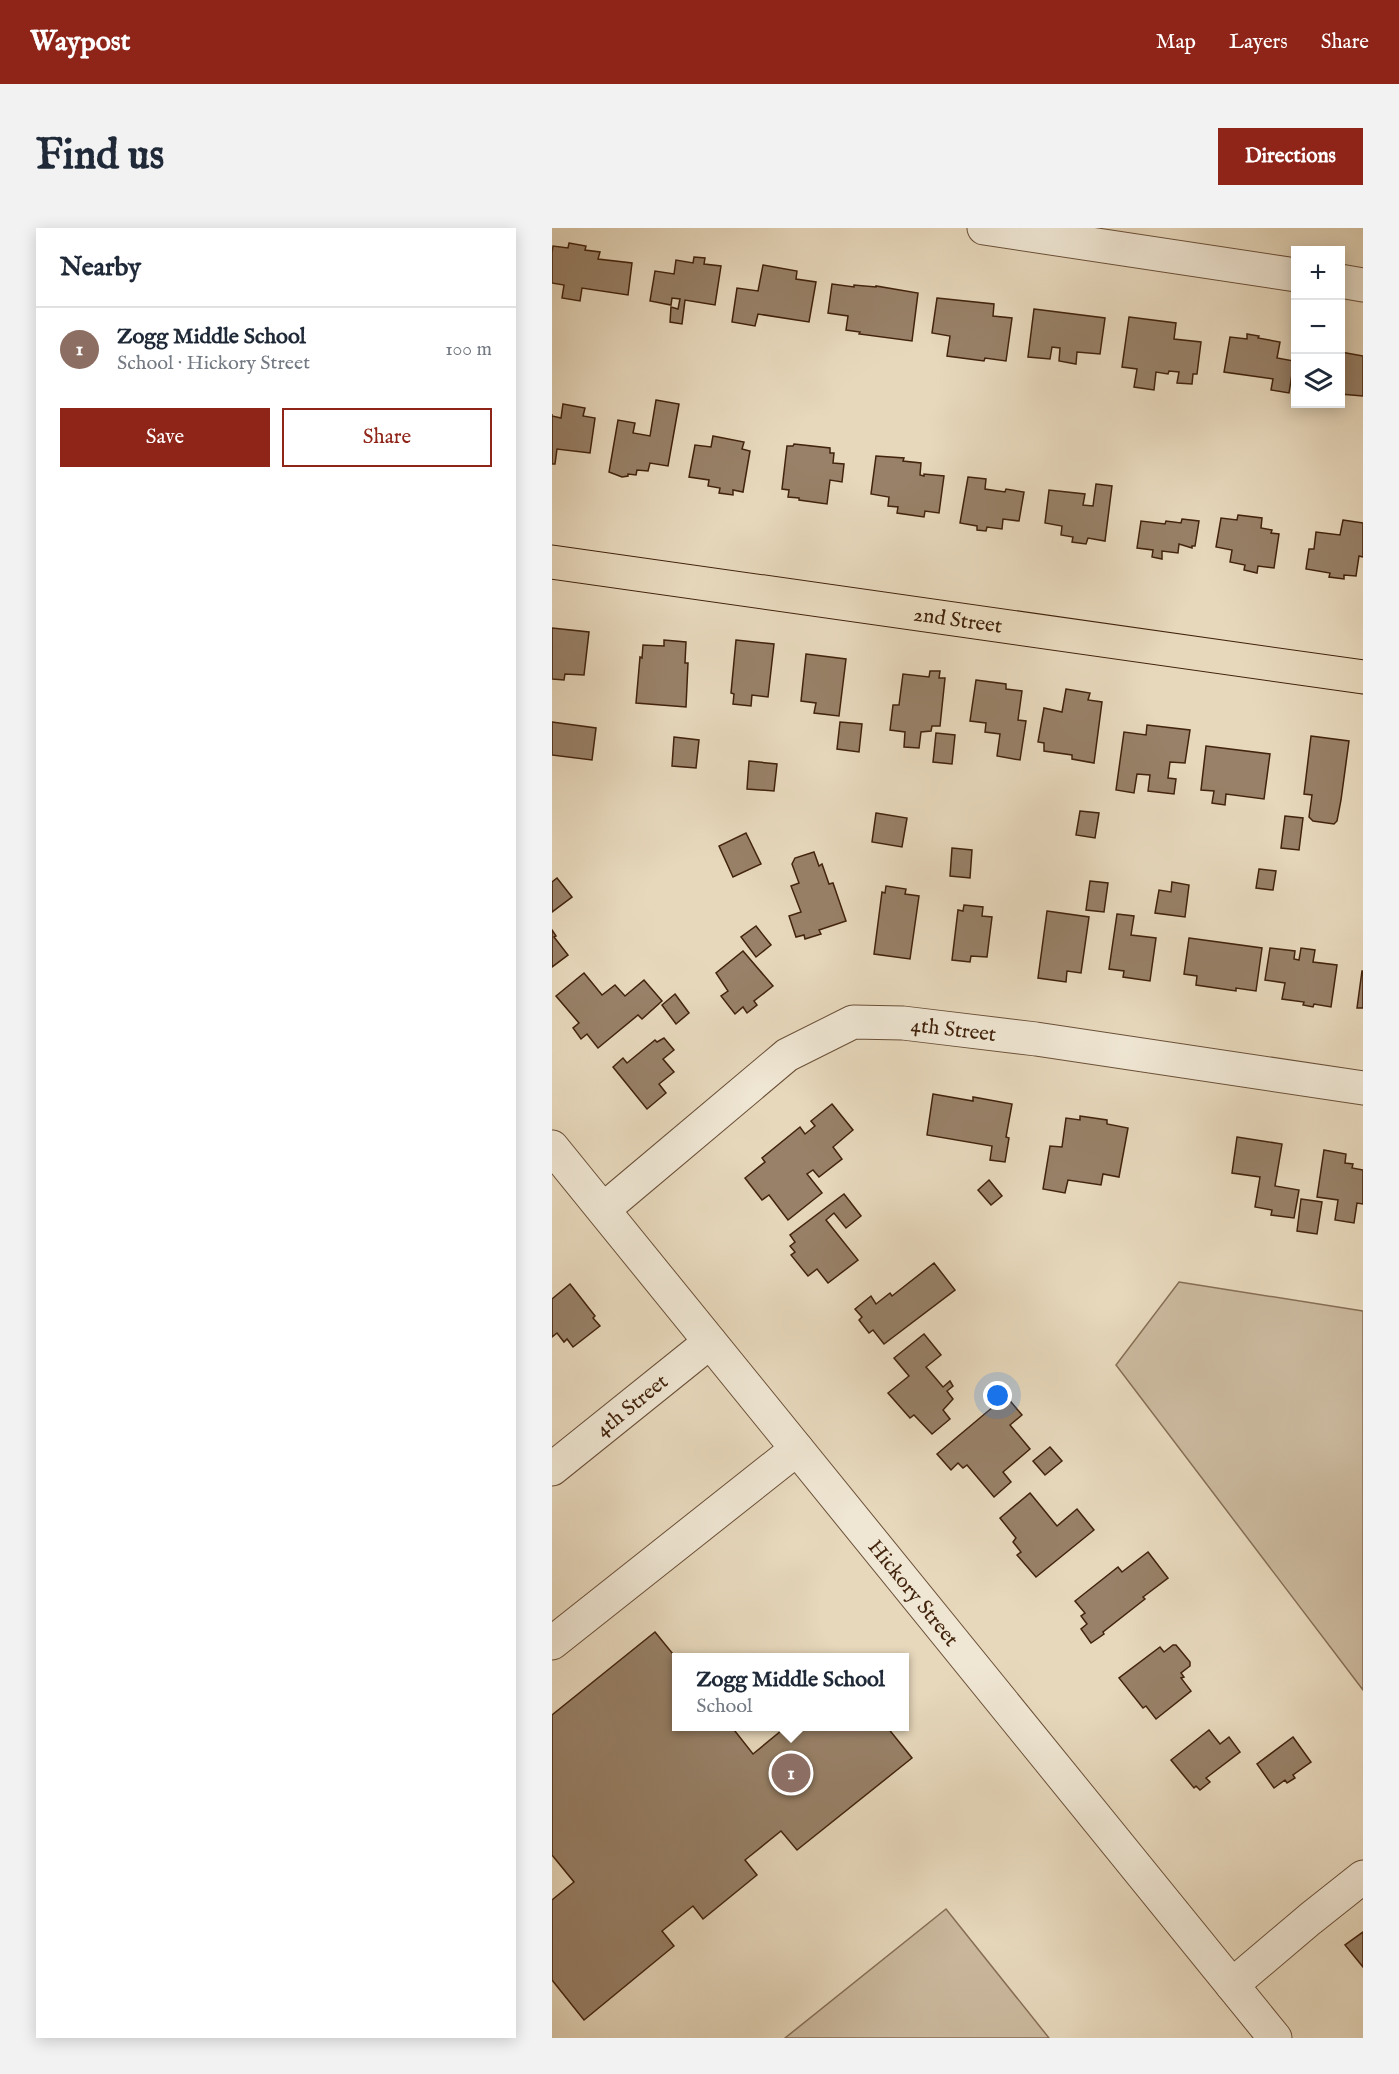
<!DOCTYPE html>
<html lang="en">
<head>
<meta charset="utf-8">
<style>
	body { margin:0; font-family:"IM FELL English",serif; background:#f2f2f3; color:#1f2937 }
	.controls { position:absolute; right:18px; top:18px; display:grid; overflow:hidden; border-radius:0px; box-shadow:0 3px 15px #0003 }
	.controls button { width:54px; height:54px; display:grid; place-items:center; padding:0; border:0; border-bottom:2px solid #e0e1e3; background:#fff; color:#1f2937; font:30px sans-serif }
	.you { position:absolute; left:446px; top:1168px; width:21px; height:21px; margin:-15px; border:4px solid #fff; border-radius:50%; background:#1a73e8; box-shadow:0 0 0 9px #1a73e833 }
	.badge { display:grid; place-items:center; width:39px; height:39px; border-radius:50%; background:#8f2418; color:#fff; font-size:20px; font-weight:700 }
	.pin { position:absolute; translate:-50% -50%; border:3px solid #fff; box-shadow:0 2px 6px #0006 }
	.popup { position:absolute; left:120px; top:1425px; width:237px; height:78px; box-sizing:border-box; display:grid; place-content:center; border-radius:0px; background:#fff; filter:drop-shadow(0 2px 4px #0005); font-size:20px; white-space:nowrap; color:#747a83 }
	.popup b { font-size:22px; color:#1f2937 }
	.popup::after { content:''; position:absolute; left:50%; top:100%; margin-left:-12px; border:12px solid transparent; border-top-color:#fff }
	.list { margin:0; padding:0; list-style:none }
	h2 { display:flex; justify-content:space-between; align-items:center; height:78px; margin:0; padding:0 24px; font-size:26px }
	h2 small { font-size:20px; font-weight:400; color:#747a83 }
	.list li { display:grid; grid-template-columns:39px 1fr auto; gap:18px; align-items:center; box-sizing:border-box; height:84px; padding:0 24px; border-top:2px solid #e0e1e3 }
	.list b { display:block; font-size:22px; white-space:nowrap }
	.list p { margin:0; font-size:20px; white-space:nowrap; color:#747a83 }
	.list em { font-size:20px; font-style:normal; color:#747a83 }
	.actions { display:flex; gap:12px; padding:18px 24px }
	.actions a { flex:1; padding:14px 0; border:2px solid #8f2418; border-radius:0px; text-align:center; font-size:21px; color:#8f2418 }
	.actions .main { background:#8f2418; color:#fff }
	.icon { flex:none; width:33px; height:33px; fill:none; stroke:currentColor; stroke-width:2; stroke-linecap:round; stroke-linejoin:round }
	.map { position:relative; flex:none; width:811px; height:1810px; overflow:hidden; border-radius:0px }
	header { display:flex; align-items:center; gap:36px; box-sizing:border-box; height:84px; padding:0 30px; background:#8f2418; color:#fff }
	header strong { font-size:28px }
	nav { display:flex; gap:33px; margin-inline-start:auto; font-size:21px }
	.intro { display:flex; align-items:center; justify-content:space-between; box-sizing:border-box; height:144px; padding:0 36px }
	h1 { margin:0; font-size:42px }
	.button { padding:15px 27px; border-radius:0px; background:#8f2418; color:#fff; font-size:21px; font-weight:700 }
	main { display:flex; gap:36px; padding:0 36px }
	aside { flex:1; background:#fff; border-radius:0px; box-shadow:0 3px 15px #0003 }
	.map>svg:first-child { display:block }
	.green { fill:#cbb99e; stroke:#866e55; stroke-width:1.5 }
	.building { fill:#988168; stroke:#42230c; stroke-width:1.5 }
	.lines { fill:none; stroke-linecap:round; stroke-linejoin:round }
	.minor-casing { stroke:#6b5038; stroke-width:35 }
	.major-casing { stroke:#42230c; stroke-width:35 }
	.minor { stroke:#efe6d3; stroke-width:33 }
	.major { stroke:#e7d8bc; stroke-width:33 }
	.labels { text-anchor:middle; stroke-width:6; stroke-linejoin:round; paint-order:stroke }
	.street-label { font-size:21px; fill:#42230c; stroke:#efe6d3 }
</style>
</head>
<body>
<header>
<strong>Waypost</strong>
<nav><a>Map</a><a>Layers</a><a>Share</a></nav>
</header>
<div class="intro"><h1>Find us</h1><a class="button">Directions</a></div>
<main>
<aside>
<h2>Nearby<small></small></h2>
<ul class="list">
<li><span class="badge" style="background:#8d6e63">1</span><div><b>Zogg Middle School</b><p>School · Hickory Street</p></div><em>100 m</em></li>
</ul>
<div class="actions"><a class="main">Save</a><a>Share</a></div>
</aside>
<div class="map">
<svg width="811" height="1810" viewBox="0 0 811 1810">
	<rect width="100%" height="100%" fill="#e7d8bc"/>
	<filter id="stains"><feTurbulence type="fractalNoise" baseFrequency=".00333" numOctaves="4"/><feColorMatrix values="0 0 0 0 .2 0 0 0 0 .09 0 0 0 0 .02 0 0 0 .5 -.17"/></filter>
	<radialGradient id="worn" r=".72"><stop offset=".6" stop-color="#630" stop-opacity="0"/><stop offset="1" stop-color="#630" stop-opacity=".3"/></radialGradient>
	<g class="green">
		<polygon points="627,1054 811,1083 811,1462 564,1137"/>
		<polygon points="394,1681 497,1810 233,1810"/>
	</g>
	<g class="building">
		<polygon points="17,15 34,18 33,22 48,24 46,31 80,35 76,67 30,60 28,73 10,70 12,57 0,55 0,25 1,18 16,20"/>
		<polygon points="142,29 153,30 152,36 169,38 163,77 133,72 130,96 118,94 119,79 126,81 128,71 120,70 119,77 98,73 103,43 122,46 124,32 141,35"/>
		<polygon points="211,37 245,43 244,51 264,54 257,94 206,86 203,98 180,94 185,60 206,63"/>
		<polygon points="280,56 302,59 302,57 324,59 324,58 366,65 360,113 307,106 308,104 294,102 296,88 276,85"/>
		<polygon points="385,70 442,76 441,88 460,90 454,133 433,130 432,133 395,128 398,108 380,105"/>
		<polygon points="482,81 553,90 548,126 525,124 524,136 507,133 508,120 500,119 498,131 476,129"/>
		<polygon points="577,89 624,95 622,111 649,114 645,146 641,146 640,156 625,155 627,144 617,143 616,146 604,144 602,162 582,159 585,141 570,139"/>
		<polygon points="695,106 707,108 706,110 728,114 725,130 742,133 737,165 719,162 721,151 672,144 678,109 695,111"/>
		<polygon points="789,124 811,128 811,168 788,166"/>
		<polygon points="104,172 127,176 116,238 98,235 96,243 85,242 84,247 76,246 76,248 70,249 57,244 66,192 83,195 81,205 98,208"/>
		<polygon points="11,176 33,180 31,188 43,190 38,225 5,221 3,236 0,236 0,186 0,188 9,190"/>
		<polygon points="161,208 192,214 190,221 198,223 191,264 181,262 181,267 167,265 168,260 156,258 157,252 137,249 143,217 159,219"/>
		<polygon points="242,216 278,220 278,225 282,225 281,235 292,236 290,254 278,252 275,276 247,272 247,270 236,269 237,262 230,261 235,218 241,218"/>
		<polygon points="324,228 352,230 351,233 369,235 368,247 372,248 372,246 392,248 387,285 373,283 372,289 345,285 346,279 336,278 337,269 319,266"/>
		<polygon points="416,249 434,251 433,261 453,264 454,261 472,264 467,293 451,291 450,301 435,299 434,303 425,302 425,298 408,295"/>
		<polygon points="544,256 560,258 553,313 536,310 534,316 520,314 521,309 509,307 510,298 493,295 497,262 533,266 531,277 541,278"/>
		<polygon points="686,287 710,290 709,300 720,302 719,305 727,306 722,340 706,338 705,345 692,342 693,337 678,334 680,322 664,319 669,290 685,292"/>
		<polygon points="630,291 647,293 643,318 640,318 640,320 627,316 626,325 610,323 610,331 600,329 601,322 585,320 589,293 613,296 614,293 629,295"/>
		<polygon points="791,292 811,295 811,329 807,328 804,348 792,347 792,351 777,349 778,345 754,341 757,321 762,321 764,304 788,307"/>
		<polygon points="0,400 37,404 32,447 13,446 12,452 0,451"/>
		<polygon points="112,412 134,414 133,435 136,435 134,479 84,475 88,429 90,430 91,417 112,418"/>
		<polygon points="184,412 222,416 216,469 200,467 199,478 181,476 182,466 179,465"/>
		<polygon points="254,426 294,431 287,488 262,485 264,475 249,473"/>
		<polygon points="378,443 388,443 387,450 393,450 388,498 380,498 379,503 369,504 367,520 352,519 353,504 338,502 341,477 347,477 351,446 377,449"/>
		<polygon points="424,452 454,456 454,461 470,463 466,492 474,493 468,532 445,528 448,506 433,504 434,495 418,493"/>
		<polygon points="514,461 538,465 536,472 550,474 542,535 520,531 520,527 492,523 492,515 486,514 492,480 510,484"/>
		<polygon points="0,494 44,500 40,532 0,527"/>
		<polygon points="288,494 310,496 307,524 285,521"/>
		<polygon points="595,497 638,502 633,535 618,534 616,550 624,551 622,566 596,563 598,547 585,546 582,565 564,562 572,504 594,507"/>
		<polygon points="384,505 403,507 400,536 381,534"/>
		<polygon points="759,508 797,513 789,572 785,593 782,596 761,593 757,589 760,567 752,566"/>
		<polygon points="122,509 147,512 144,540 120,538"/>
		<polygon points="654,518 718,526 712,571 674,566 673,577 660,575 662,563 649,562"/>
		<polygon points="197,533 225,536 222,563 195,561"/>
		<polygon points="528,583 547,585 543,610 524,607"/>
		<polygon points="324,585 355,590 350,619 320,614"/>
		<polygon points="733,588 751,590 747,622 729,620"/>
		<polygon points="194,605 209,636 181,649 167,618"/>
		<polygon points="400,620 420,622 418,650 398,648"/>
		<polygon points="262,624 267,638 270,636 277,656 281,655 294,693 267,702 269,706 253,711 252,707 244,709 237,688 249,684 239,658 247,655 240,636 243,630"/>
		<polygon points="707,641 724,643 721,662 704,660"/>
		<polygon points="5,650 20,669 0,684 0,654"/>
		<polygon points="538,653 556,655 552,684 534,682"/>
		<polygon points="620,654 637,657 633,689 603,685 607,662 619,664"/>
		<polygon points="334,658 354,661 353,666 367,668 358,731 322,726 330,664 333,665"/>
		<polygon points="412,677 431,679 430,688 440,689 435,729 419,728 418,734 400,732 406,682 411,683"/>
		<polygon points="495,683 537,689 529,745 515,743 514,754 486,750"/>
		<polygon points="565,686 582,688 579,707 604,710 598,753 571,749 572,743 557,741"/>
		<polygon points="204,698 219,717 204,729 189,709"/>
		<polygon points="0,702 4,708 2,709 16,727 0,739"/>
		<polygon points="637,710 710,720 704,763 684,760 684,763 644,757 645,748 632,746"/>
		<polygon points="718,720 743,723 742,731 747,732 749,720 763,722 761,734 785,737 779,779 762,776 761,779 751,777 752,774 730,771 733,755 713,752"/>
		<polygon points="191,723 221,758 202,773 205,777 195,785 191,779 183,786 169,768 176,763 164,745"/>
		<polygon points="810,743 811,743 811,780 805,780"/>
		<polygon points="32,745 50,767 63,757 73,768 92,752 110,773 90,791 86,787 46,820 35,806 29,811 21,800 27,795 4,768"/>
		<polygon points="123,766 137,785 124,796 110,777"/>
		<polygon points="112,810 122,822 111,831 122,844 107,856 114,865 95,881 61,839 71,830 75,835 103,812 105,814"/>
		<polygon points="381,866 421,873 421,869 460,876 454,909 457,910 453,934 438,932 440,918 375,907"/>
		<polygon points="280,876 301,902 281,919 290,931 267,949 261,942 255,946 270,965 236,992 217,967 210,972 193,950 213,934 210,930 248,899 253,906 263,898 259,893"/>
		<polygon points="528,888 555,892 555,896 576,900 567,949 551,946 549,957 516,952 513,965 491,961 498,918 510,919 514,890 528,892"/>
		<polygon points="685,909 730,916 723,958 747,962 742,990 719,987 720,982 703,979 708,949 680,945"/>
		<polygon points="772,922 794,926 793,935 801,936 800,940 811,942 811,976 805,975 802,995 783,992 786,972 765,969"/>
		<polygon points="437,952 450,968 439,977 426,962"/>
		<polygon points="292,966 309,988 294,1000 282,985 274,992 306,1032 276,1055 265,1041 256,1048 239,1027 243,1024 238,1018 243,1014 238,1007"/>
		<polygon points="749,971 770,974 765,1006 745,1003"/>
		<polygon points="382,1035 403,1062 332,1116 321,1102 317,1105 307,1092 310,1089 303,1081 319,1068 324,1076 338,1065 340,1068"/>
		<polygon points="18,1056 43,1088 41,1090 48,1098 21,1119 15,1111 12,1114 5,1105 0,1109 0,1071"/>
		<polygon points="372,1106 389,1127 374,1139 391,1159 398,1153 401,1158 395,1163 401,1171 391,1182 398,1191 380,1206 362,1187 358,1190 336,1165 357,1148 342,1130"/>
		<polygon points="454,1168 470,1187 458,1197 478,1221 451,1244 459,1254 442,1269 415,1237 411,1240 406,1235 399,1242 385,1226"/>
		<polygon points="498,1219 510,1233 493,1247 481,1233"/>
		<polygon points="478,1265 505,1298 525,1281 542,1302 484,1349 465,1327 469,1324 461,1314 464,1310 448,1290"/>
		<polygon points="596,1324 616,1350 591,1369 593,1371 551,1404 552,1406 539,1415 529,1401 535,1396 529,1388 533,1385 523,1373 566,1339 570,1344"/>
		<polygon points="103,1404 125,1431 125,1498 179,1498 201,1526 235,1498 337,1498 335,1499 360,1530 245,1622 229,1603 193,1632 205,1647 151,1691 141,1678 110,1703 122,1718 32,1792 0,1752 0,1672 22,1654 0,1627 0,1487"/>
		<polygon points="621,1417 624,1417 638,1434 638,1438 629,1445 632,1449 629,1450 639,1463 604,1491 594,1478 591,1480 567,1450 608,1419 612,1424"/>
		<polygon points="657,1502 668,1516 677,1509 688,1524 654,1550 658,1554 648,1562 644,1558 642,1560 619,1532"/>
		<polygon points="741,1509 759,1534 741,1547 743,1550 735,1555 733,1552 722,1560 705,1536"/>
		<polygon points="811,1704 811,1739 793,1717"/>
	</g>
	<g class="lines">
		<g class="minor-casing">
			<g id="minor">
				<polyline points="432,0 744,47"/>
				<polyline points="788,53 811,57"/>
				<path id="s1" d="M0,919L723,1810"/>
				<path id="s2" d="M52,981L235,827L301,794L351,795L484,811L811,860"/>
				<path id="s3" d="M0,1241L158,1114"/>
				<polyline points="0,1415 245,1221"/>
				<polyline points="680,1757 758,1691 811,1649"/>
			</g>
		</g>
		<g class="major-casing">
			<g id="major">
				<path id="s4" d="M0,334L811,449"/>
			</g>
		</g>
		<use href="#minor" class="minor"/>
		<use href="#major" class="major"/>
	</g>
	<g class="labels">
		<g class="street-label">
			<text dy="7" stroke="none"><textPath href="#s4" startOffset="410">2nd Street</textPath></text>
			<text dy="7" stroke="none"><textPath href="#s2" startOffset="414">4th Street</textPath></text>
			<text dy="7" stroke="none"><textPath href="#s3" startOffset="102">4th Street</textPath></text>
			<text dy="7" stroke="none"><textPath href="#s1" startOffset="574">Hickory Street</textPath></text>
		</g>
	</g>
	<rect width="100%" height="100%" filter="url(#stains)"/>
	<rect width="100%" height="100%" fill="url(#worn)"/>
</svg>
<div class="controls">
<button>+</button>
<button>−</button>
<button><svg class="icon" aria-label="layers" viewBox="0 0 24 24"><path d="M12 4l9 5-9 5-9-5zM3 14l9 5 9-5"/></svg></button>
</div>
<div class="you"></div>
<div class="pin badge" style="left:239px;top:1545px;background:#8d6e63">1</div>
<div class="popup"><b>Zogg Middle School</b>School</div>
</div>
</main>
</body>
</html>
